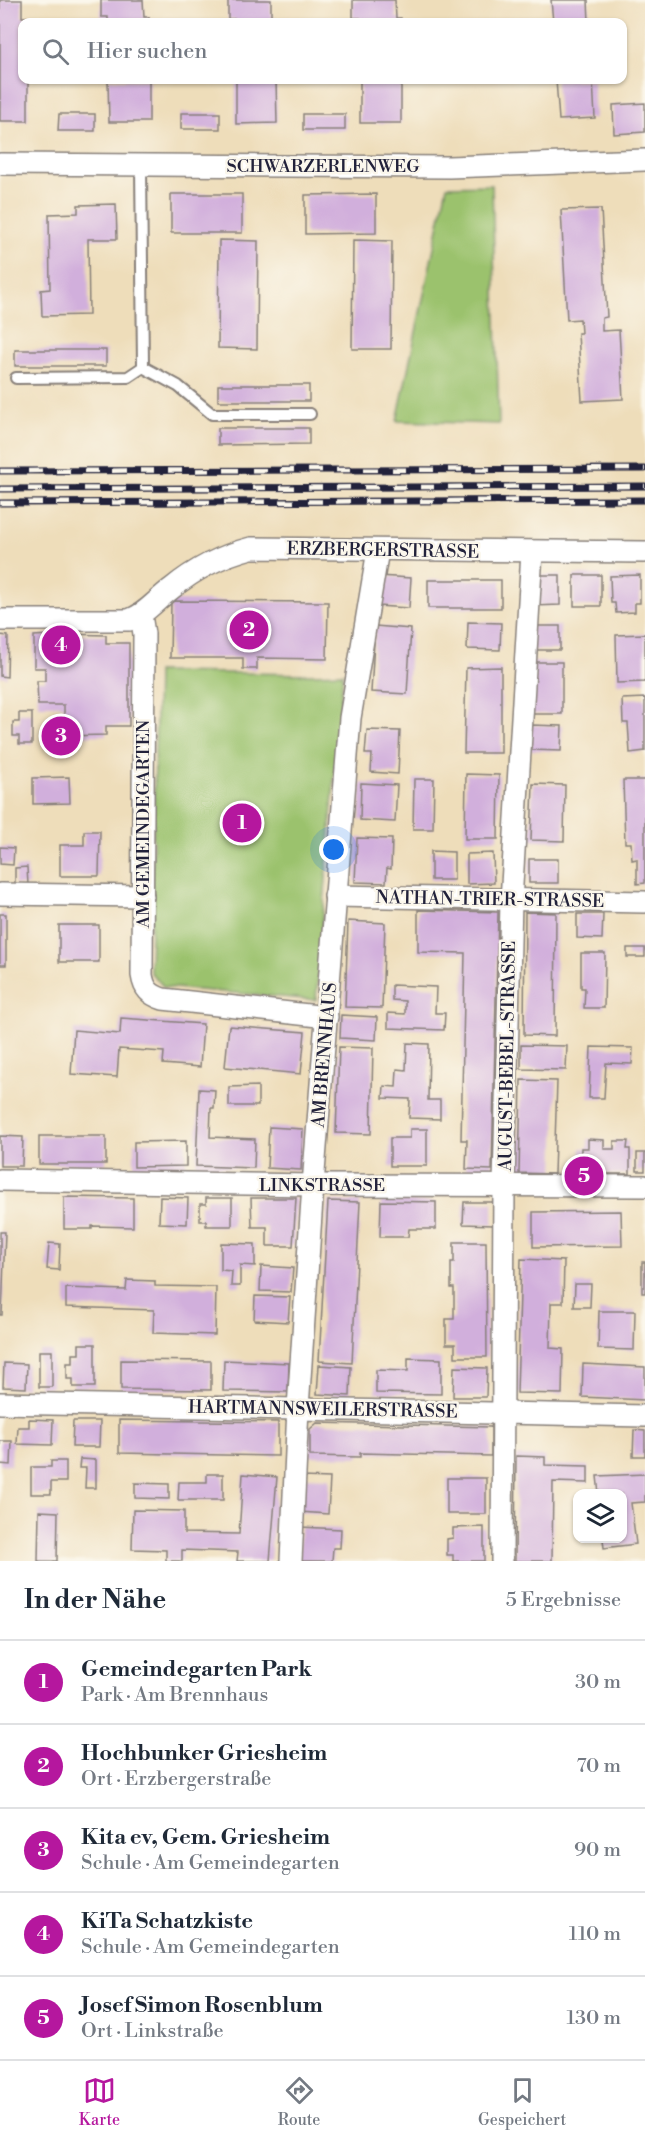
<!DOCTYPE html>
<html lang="de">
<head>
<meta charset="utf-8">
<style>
	body { margin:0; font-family:"Libre Bodoni",serif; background:#f6f6f7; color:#1f2937 }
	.controls { position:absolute; right:18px; bottom:18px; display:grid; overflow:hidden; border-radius:12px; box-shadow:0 2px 4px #0004 }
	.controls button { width:54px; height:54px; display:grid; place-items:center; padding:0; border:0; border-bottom:2px solid #e0e1e3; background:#fff; color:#1f2937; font:30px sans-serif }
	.you { position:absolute; left:334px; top:850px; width:21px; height:21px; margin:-15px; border:4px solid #fff; border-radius:50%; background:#1a73e8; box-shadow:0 0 0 9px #1a73e833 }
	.badge { display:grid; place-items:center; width:39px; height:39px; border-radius:50%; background:#b5179e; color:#fff; font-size:20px; font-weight:700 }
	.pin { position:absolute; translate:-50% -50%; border:3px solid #fff; box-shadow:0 2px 6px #0006 }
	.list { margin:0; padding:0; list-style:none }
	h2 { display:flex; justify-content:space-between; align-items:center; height:78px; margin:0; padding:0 24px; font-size:26px }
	h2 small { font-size:20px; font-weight:400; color:#747a83 }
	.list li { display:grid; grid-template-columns:39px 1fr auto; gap:18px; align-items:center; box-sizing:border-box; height:84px; padding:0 24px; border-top:2px solid #e0e1e3 }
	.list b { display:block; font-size:22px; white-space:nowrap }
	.list p { margin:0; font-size:20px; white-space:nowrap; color:#747a83 }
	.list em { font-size:20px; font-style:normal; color:#747a83 }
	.icon { flex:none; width:33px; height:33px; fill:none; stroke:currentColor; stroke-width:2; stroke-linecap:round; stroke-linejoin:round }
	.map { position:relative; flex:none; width:645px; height:1561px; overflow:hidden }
	.search { position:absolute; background:#fff; box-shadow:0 2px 4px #0004; left:18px; right:18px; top:18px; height:66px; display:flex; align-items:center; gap:15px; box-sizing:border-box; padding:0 21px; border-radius:12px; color:#747a83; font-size:22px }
	.sheet { height:498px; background:#fff }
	nav { display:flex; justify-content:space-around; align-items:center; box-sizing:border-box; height:84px; border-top:2px solid #e0e1e3; background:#fff; font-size:16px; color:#747a83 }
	nav a { display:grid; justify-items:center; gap:3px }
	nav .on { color:#b5179e }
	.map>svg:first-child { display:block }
	.green { fill:#9bc26d; stroke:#5e7254; stroke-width:1.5 }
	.building { fill:#d1afdc }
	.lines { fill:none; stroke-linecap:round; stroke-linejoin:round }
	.lane-casing { stroke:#88807a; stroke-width:14 }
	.street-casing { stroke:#88807a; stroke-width:24 }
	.lane { stroke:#fff; stroke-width:10 }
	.street { stroke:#fff; stroke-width:21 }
	.rail-casing { stroke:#22223b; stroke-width:7 }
	.rail { stroke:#fbf7ec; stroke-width:4.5; stroke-dasharray:14; stroke-linecap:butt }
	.labels { text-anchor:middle; stroke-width:5; stroke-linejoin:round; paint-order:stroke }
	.street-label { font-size:18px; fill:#22223b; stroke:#fbf7ec }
</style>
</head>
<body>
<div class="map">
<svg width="645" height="1561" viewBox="0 0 645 1561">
	<rect width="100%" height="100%" fill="#fbf7ec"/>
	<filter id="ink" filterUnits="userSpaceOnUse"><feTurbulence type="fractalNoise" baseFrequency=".0167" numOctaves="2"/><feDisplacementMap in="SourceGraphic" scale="12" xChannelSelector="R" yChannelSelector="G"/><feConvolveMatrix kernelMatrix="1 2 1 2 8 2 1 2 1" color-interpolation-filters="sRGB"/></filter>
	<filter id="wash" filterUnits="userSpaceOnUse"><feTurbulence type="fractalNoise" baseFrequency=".008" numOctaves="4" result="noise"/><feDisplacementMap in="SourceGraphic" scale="24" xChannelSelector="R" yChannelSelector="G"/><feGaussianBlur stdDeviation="1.35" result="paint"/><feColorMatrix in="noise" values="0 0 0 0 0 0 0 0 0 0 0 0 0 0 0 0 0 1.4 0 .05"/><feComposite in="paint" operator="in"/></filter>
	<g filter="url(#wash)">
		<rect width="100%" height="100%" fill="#eeddba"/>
		<g class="green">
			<polygon points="492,185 499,424 397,421 447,186"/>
			<polygon points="157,672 310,674 343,673 316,1000 164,987 150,972"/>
		</g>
		<g id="blocks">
			<g class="building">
				<polygon points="0,0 22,0 22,17 27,17 27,22 22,22 22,80 28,80 28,121 0,121"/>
				<polygon points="101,0 143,0 144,17 149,17 149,22 108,22 108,17 101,17"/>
				<polygon points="228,0 271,0 271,18 276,18 276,22 235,22 235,19 228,19"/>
				<polygon points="353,0 395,0 396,18 401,18 401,22 360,22 360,18 353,18"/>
				<polygon points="551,0 588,0 589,22 553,22"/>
				<polygon points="108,80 149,80 149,122 109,122"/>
				<polygon points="236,80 276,80 277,123 236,124"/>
				<rect x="360" y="80" width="41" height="43"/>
				<polygon points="556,80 593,80 595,118 559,120"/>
				<polygon points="645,103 645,132 614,134 613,105"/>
				<rect x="181" y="113" width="39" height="16"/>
				<polygon points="59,114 95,114 95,131 58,131"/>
				<rect x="303" y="114" width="42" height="16"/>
				<rect x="171" y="194" width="71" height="39"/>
				<polygon points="376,194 376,233 305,234 305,195"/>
				<polygon points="116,204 117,239 88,239 89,315 42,316 41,290 50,289 49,214 78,213 78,205"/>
				<polygon points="601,209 607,317 602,318 602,331 619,330 623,399 582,401 578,333 581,333 580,319 567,320 561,210"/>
				<polygon points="219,240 258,241 257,349 218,348"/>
				<polygon points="353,240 392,241 391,349 352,349"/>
				<rect x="15" y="350" width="91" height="16"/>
				<rect x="218" y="385" width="91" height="16"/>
				<polygon points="218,428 309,428 309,444 218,445"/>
				<polygon points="533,575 560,575 560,605 533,606"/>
				<rect x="574" y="575" width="27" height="31"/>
				<polygon points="640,575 640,603 635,603 635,612 616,613 615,603 611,603 610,576"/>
				<polygon points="378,576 411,578 409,608 377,606"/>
				<rect x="428" y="580" width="73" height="28"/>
				<polygon points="171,601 328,602 327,659 257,658 257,669 243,669 243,658 170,658"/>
				<polygon points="468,622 501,623 500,650 467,649"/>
				<polygon points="375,626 411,629 407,694 371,692"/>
				<rect x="530" y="626" width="30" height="24"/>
				<polygon points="64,634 106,635 106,643 129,643 129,726 106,726 106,735 64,736 64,705 38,705 37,681 45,681 45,668 34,668 34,636"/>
				<polygon points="645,634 645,682 617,683 616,635"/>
				<polygon points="0,635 8,636 7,677 0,676"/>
				<rect x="530" y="662" width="32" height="52"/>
				<polygon points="501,667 501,753 464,753 466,668"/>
				<polygon points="645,698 645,751 630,753 628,723 623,723 622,699"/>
				<polygon points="19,713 32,713 32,744 19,744 19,736 13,736 13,722 19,722"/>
				<polygon points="531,725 562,726 561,751 531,750"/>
				<polygon points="367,730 400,731 398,774 371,772 372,754 365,754"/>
				<polygon points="466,774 499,775 498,839 465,839"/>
				<polygon points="69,777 70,803 33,804 33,778"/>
				<polygon points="414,779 434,779 433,829 413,829"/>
				<polygon points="623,780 645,780 645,883 637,884 637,859 632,860 631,843 625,843"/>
				<polygon points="361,783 397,785 395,822 360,820"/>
				<polygon points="533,784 565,785 564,841 531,840"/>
				<polygon points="84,831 100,831 99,876 60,876 60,845 84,845"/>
				<polygon points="357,838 392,839 391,869 387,868 386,883 355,882"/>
				<polygon points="0,847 14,848 13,865 0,864"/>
				<polygon points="431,851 454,852 454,880 431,880"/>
				<polygon points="493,853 494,883 467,884 467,854"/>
				<rect x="529" y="859" width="29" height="24"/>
				<polygon points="27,867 28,885 15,885 15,868"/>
				<polygon points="418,910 498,912 492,1170 466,1169 467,1140 461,1140 465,953 418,952"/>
				<polygon points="525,912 556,913 555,1036 524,1035"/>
				<rect x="0" y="914" width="6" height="51"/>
				<polygon points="577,914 603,914 602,939 577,938"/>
				<polygon points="348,921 385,923 382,1008 345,1007"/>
				<rect x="59" y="925" width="40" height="37"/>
				<rect x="627" y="948" width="18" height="9"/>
				<polygon points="581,953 605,953 604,1008 584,1008 585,988 581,988"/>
				<polygon points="392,985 436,987 435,1013 445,1013 444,1030 388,1028 388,1013 405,1014 405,1001 392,1000"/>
				<polygon points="341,1015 377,1017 376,1040 340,1038"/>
				<polygon points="121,1018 203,1024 200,1067 163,1064 164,1052 119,1049 117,1077 71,1074 74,1030 120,1034"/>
				<polygon points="229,1026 305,1032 301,1074 225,1067"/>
				<polygon points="407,1043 429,1044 428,1100 440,1100 440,1119 409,1118 410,1099 383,1098 384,1086 396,1087 397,1069 406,1070"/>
				<polygon points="521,1045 567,1046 566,1070 521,1069"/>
				<polygon points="339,1047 373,1048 371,1134 336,1133"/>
				<polygon points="591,1047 633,1048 632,1064 606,1063 604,1098 589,1098"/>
				<polygon points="521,1080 557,1081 554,1174 519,1173"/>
				<polygon points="258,1086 258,1106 229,1106 229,1087"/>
				<polygon points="199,1089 215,1090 214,1108 211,1108 210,1137 255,1139 254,1168 196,1166"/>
				<polygon points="269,1127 303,1129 301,1170 267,1168"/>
				<polygon points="410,1129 427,1129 427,1166 390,1166 390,1138 410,1138"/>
				<polygon points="0,1136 23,1137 22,1166 0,1166"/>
				<rect x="39" y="1136" width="67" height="28"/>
				<polygon points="588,1139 604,1140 604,1149 614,1149 614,1141 628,1141 627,1149 630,1149 630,1174 580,1174 581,1148 588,1148"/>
				<polygon points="186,1141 186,1166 134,1167 134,1142"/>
				<rect x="637" y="1153" width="8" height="18"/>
				<polygon points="64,1197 133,1198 133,1227 92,1226 92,1229 64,1229"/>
				<polygon points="160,1197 188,1198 187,1224 159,1223"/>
				<polygon points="206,1198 232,1198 232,1226 206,1226 206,1221 200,1221 200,1204 206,1204"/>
				<polygon points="251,1198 296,1198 293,1246 267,1246 267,1227 252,1227"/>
				<polygon points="328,1201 360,1202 352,1363 319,1361"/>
				<polygon points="381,1201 436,1202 436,1229 409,1229 408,1237 380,1237"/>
				<polygon points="464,1202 493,1202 493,1225 463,1224"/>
				<polygon points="621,1211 622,1246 533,1247 533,1212"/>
				<polygon points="0,1232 5,1232 2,1315 0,1315"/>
				<polygon points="454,1242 486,1242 487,1357 455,1357 455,1344 446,1344 446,1319 454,1319 454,1288 451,1288 451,1262 454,1262"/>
				<polygon points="49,1243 60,1244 59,1270 47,1269"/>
				<polygon points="221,1243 255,1244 255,1266 240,1265 240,1286 231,1286 232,1271 221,1270"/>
				<polygon points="521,1259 564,1261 563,1303 551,1303 550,1348 563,1349 562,1394 517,1393"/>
				<rect x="642" y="1262" width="3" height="31"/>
				<polygon points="261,1266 293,1268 291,1292 260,1291"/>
				<polygon points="127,1280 155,1281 155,1286 216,1287 215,1335 153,1333 154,1310 66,1307 66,1288 126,1290"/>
				<polygon points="575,1284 591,1284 590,1307 574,1307"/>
				<polygon points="255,1296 290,1297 288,1322 254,1320"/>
				<polygon points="599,1311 635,1311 634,1350 598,1349"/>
				<polygon points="79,1344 95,1344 95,1387 73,1387 73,1379 67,1379 67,1363 73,1363 73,1354 79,1354"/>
				<rect x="39" y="1351" width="13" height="36"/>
				<polygon points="408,1358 441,1359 441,1394 376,1393 376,1370 408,1371"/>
				<polygon points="121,1360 211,1361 211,1390 121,1389"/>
				<polygon points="224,1360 289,1363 288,1392 223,1391"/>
				<polygon points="4,1363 27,1364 26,1388 3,1387"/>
				<polygon points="583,1364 645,1367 645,1400 582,1397"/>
				<polygon points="319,1365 351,1367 350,1396 317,1394"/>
				<polygon points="454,1367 487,1368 486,1397 453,1397"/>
				<polygon points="29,1419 53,1420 52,1445 17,1444 18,1427 29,1427"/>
				<polygon points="119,1420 278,1422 278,1456 119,1453"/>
				<polygon points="73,1421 100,1421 99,1447 72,1447"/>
				<polygon points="317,1423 491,1427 491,1456 360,1453 360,1457 310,1456 310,1429"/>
				<polygon points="634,1430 645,1431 645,1456 633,1456"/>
				<polygon points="0,1441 12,1441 11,1465 0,1464"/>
				<polygon points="516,1456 545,1457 545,1465 588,1466 588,1483 553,1482 552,1561 515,1561"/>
				<polygon points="80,1459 96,1460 96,1488 85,1488 86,1468 79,1468"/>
				<polygon points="51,1461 66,1461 66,1482 51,1482 51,1494 31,1494 31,1467 51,1467"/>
				<polygon points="207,1474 223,1474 223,1500 178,1500 179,1482 207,1482"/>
				<polygon points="243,1474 277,1477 270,1561 237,1561 238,1552 182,1550 182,1561 166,1561 166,1550 132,1549 133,1510 184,1511 184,1533 239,1534"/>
				<polygon points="645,1474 645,1502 631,1503 636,1544 604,1548 603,1539 622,1539 622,1494 599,1494 597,1476"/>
				<polygon points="302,1477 330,1478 328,1514 300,1512"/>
				<rect x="447" y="1478" width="39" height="36"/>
				<polygon points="135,1483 169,1484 169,1499 135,1498"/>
				<polygon points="39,1511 58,1512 57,1561 38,1561"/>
				<polygon points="300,1527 341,1529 340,1548 333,1548 332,1561 299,1561"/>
				<polygon points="484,1527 484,1561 453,1561 453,1555 447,1555 447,1539 453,1538 453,1528"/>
			</g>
		</g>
	</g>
	<g filter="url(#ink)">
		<use href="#blocks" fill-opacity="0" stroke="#88807a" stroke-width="1.5"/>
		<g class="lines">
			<g class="lane-casing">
				<g id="lane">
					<polyline points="141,165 143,367 178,386 212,414 310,414"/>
					<polyline points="16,378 128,377 143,367"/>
				</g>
			</g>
			<g class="street-casing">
				<g id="street">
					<polyline points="0,164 449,167 645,160"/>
					<path d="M141,615L144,634L142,975C144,989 150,995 163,999L327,1017"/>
					<path d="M0,620H129C146,614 156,600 171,589C195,569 220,556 251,548L645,552"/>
					<polyline points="0,894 143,896"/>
					<polyline points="335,896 645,902"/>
					<polyline points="0,1180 313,1185 645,1186"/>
					<polyline points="0,1403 645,1416"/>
					<polyline points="291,1561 298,1408 313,1185 350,718 378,550"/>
					<polyline points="502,1561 504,1185 511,901 532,552"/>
				</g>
			</g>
			<use href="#lane" class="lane"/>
			<use href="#street" class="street"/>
			<g class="rail-casing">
				<g id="rail">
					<polyline points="0,471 645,469"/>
					<polyline points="0,489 645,486"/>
					<polyline points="0,503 645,500"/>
				</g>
			</g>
			<use href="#rail" class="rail"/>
		</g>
	</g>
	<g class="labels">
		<g class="street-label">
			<text x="323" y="172">SCHWARZERLENWEG</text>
			<text transform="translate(383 550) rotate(1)" y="6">ERZBERGERSTRASSE</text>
			<text transform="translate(143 824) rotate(-90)" y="6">AM GEMEINDEGARTEN</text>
			<text transform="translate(490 899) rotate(1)" y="6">NATHAN-TRIER-STRASSE</text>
			<text transform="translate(324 1055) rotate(-85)" y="6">AM BRENNHAUS</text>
			<text transform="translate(507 1056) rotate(-89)" y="6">AUGUST-BEBEL-STRASSE</text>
			<text x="322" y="1191">LINKSTRASSE</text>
			<text transform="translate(323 1409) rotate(1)" y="6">HARTMANNSWEILERSTRASSE</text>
		</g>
	</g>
</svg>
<div class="controls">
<button><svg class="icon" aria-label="layers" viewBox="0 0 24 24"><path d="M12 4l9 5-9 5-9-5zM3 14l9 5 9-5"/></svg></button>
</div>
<div class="you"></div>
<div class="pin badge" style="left:242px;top:823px">1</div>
<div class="pin badge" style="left:249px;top:630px">2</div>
<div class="pin badge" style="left:61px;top:736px">3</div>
<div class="pin badge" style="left:61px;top:645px">4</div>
<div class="pin badge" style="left:584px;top:1176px">5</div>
<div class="search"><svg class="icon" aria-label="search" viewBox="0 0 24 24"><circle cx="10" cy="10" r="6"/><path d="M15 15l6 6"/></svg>Hier suchen</div>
</div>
<section class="sheet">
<h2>In der Nähe<small>5 Ergebnisse</small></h2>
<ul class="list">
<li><span class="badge">1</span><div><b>Gemeindegarten Park</b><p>Park · Am Brennhaus</p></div><em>30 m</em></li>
<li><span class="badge">2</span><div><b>Hochbunker Griesheim</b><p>Ort · Erzbergerstraße</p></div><em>70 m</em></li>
<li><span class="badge">3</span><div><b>Kita ev, Gem. Griesheim</b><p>Schule · Am Gemeindegarten</p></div><em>90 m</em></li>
<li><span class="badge">4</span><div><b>KiTa Schatzkiste</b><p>Schule · Am Gemeindegarten</p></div><em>110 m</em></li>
<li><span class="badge">5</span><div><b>Josef Simon Rosenblum</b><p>Ort · Linkstraße</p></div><em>130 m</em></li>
</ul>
</section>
<nav>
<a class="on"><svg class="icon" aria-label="map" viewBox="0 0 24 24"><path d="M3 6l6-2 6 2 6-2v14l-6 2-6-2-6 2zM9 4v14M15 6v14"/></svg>Karte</a>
<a><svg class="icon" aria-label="directions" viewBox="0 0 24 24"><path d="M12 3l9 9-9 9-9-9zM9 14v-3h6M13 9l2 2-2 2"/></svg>Route</a>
<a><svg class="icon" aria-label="saved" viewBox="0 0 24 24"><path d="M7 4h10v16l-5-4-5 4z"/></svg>Gespeichert</a>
</nav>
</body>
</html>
